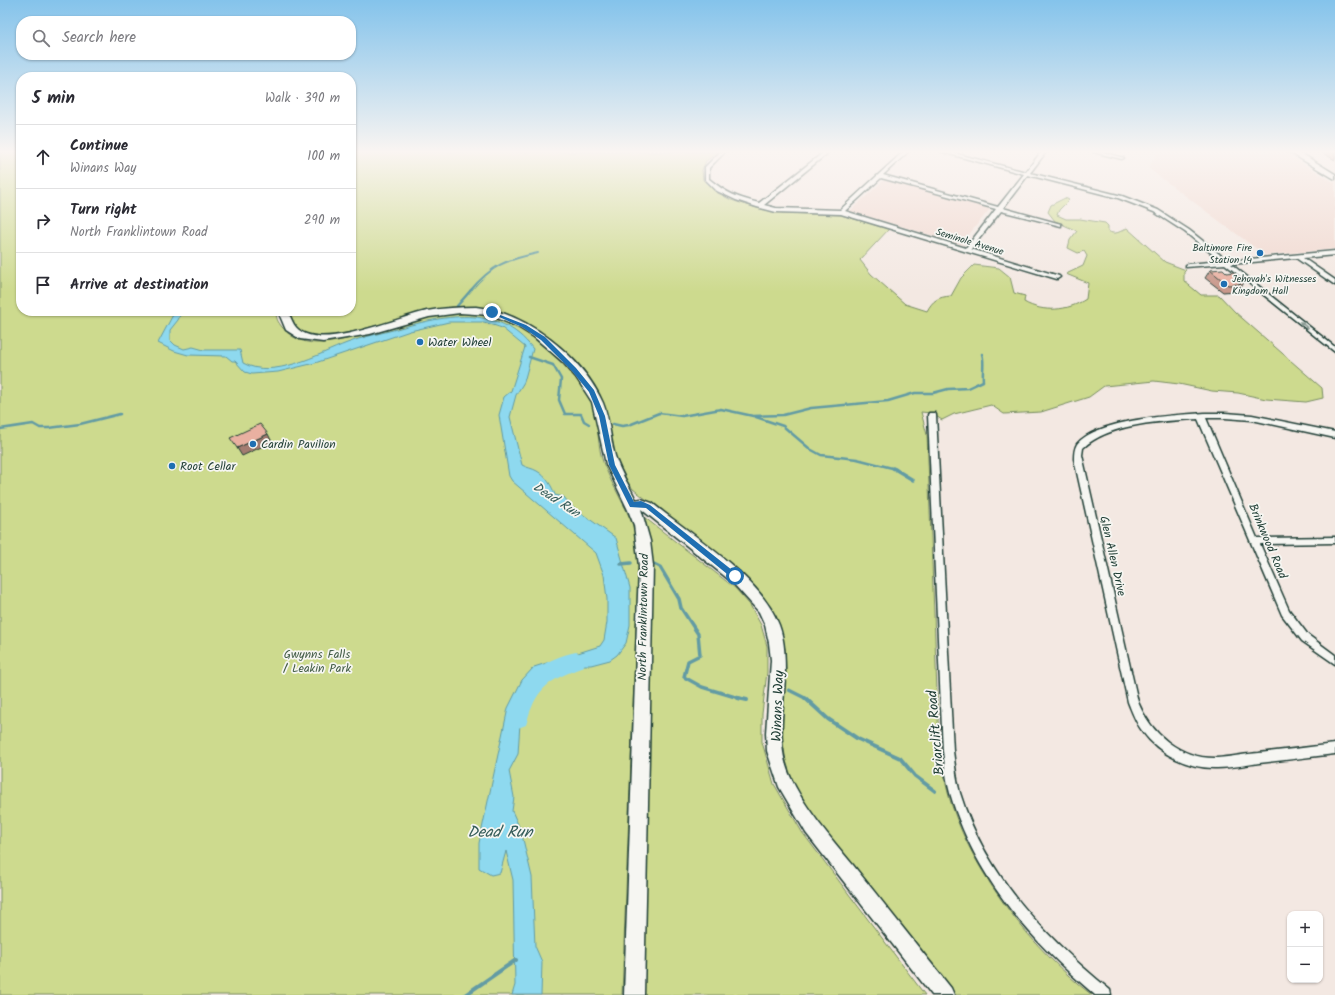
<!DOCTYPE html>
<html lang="en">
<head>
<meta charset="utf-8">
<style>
	body { margin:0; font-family:Kalam,sans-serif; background:#f7f7f7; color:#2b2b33 }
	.controls { position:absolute; right:12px; bottom:12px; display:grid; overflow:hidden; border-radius:8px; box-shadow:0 1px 3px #0004 }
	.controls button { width:36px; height:36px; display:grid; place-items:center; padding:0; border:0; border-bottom:1px solid #e1e1e2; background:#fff; color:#2b2b33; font:20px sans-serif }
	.stop { position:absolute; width:12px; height:12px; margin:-9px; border:3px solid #1f6fb2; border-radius:50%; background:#fff }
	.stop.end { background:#1f6fb2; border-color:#fff; box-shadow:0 1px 4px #0008 }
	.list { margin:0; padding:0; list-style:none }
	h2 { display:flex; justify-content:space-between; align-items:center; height:52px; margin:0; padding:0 16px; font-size:17px }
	h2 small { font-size:13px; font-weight:400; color:#7c7c81 }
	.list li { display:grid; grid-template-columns:26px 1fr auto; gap:12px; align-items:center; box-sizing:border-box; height:64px; padding:0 16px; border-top:1px solid #e1e1e2 }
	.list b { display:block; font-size:15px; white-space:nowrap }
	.list p { margin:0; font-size:13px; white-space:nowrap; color:#7c7c81 }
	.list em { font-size:13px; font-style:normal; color:#7c7c81 }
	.icon { flex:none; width:22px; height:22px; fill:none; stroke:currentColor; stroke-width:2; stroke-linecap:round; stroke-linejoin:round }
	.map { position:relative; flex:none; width:1335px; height:995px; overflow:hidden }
	.search { position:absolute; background:#fff; box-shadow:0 1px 3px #0004; left:16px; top:16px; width:340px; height:44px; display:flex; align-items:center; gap:10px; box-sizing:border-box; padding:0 14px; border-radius:16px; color:#7c7c81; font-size:15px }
	.panel { position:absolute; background:#fff; box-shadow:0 1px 3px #0004; left:16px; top:72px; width:340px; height:244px; border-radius:16px }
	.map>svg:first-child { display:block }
	.built { fill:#f0d7ce }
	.green { fill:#cdda8e; stroke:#768c61 }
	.water { fill:#8ed9ef; stroke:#629ba4 }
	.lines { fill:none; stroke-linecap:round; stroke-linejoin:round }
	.stream-far3 { stroke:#629ba4; stroke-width:2 }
	.stream-far2 { stroke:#629ba4; stroke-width:2.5 }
	.stream-far1 { stroke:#629ba4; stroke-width:3.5 }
	.stream { stroke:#629ba4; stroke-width:4 }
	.river { fill:#8ed9ef; fill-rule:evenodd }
	.street-casing { stroke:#1f3d34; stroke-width:3 }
	.secondary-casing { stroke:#1f3d34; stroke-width:3 }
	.primary-casing { stroke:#1f3d34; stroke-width:3 }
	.street { fill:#f6f6f2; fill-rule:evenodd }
	.secondary { fill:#f6f6f2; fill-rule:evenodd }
	.primary { fill:#f6f6f2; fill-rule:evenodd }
	.wall { fill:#c8978a; stroke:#1f3d34 }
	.shaded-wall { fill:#a37b71; stroke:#1f3d34 }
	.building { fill:#e9b0a1; stroke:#1f3d34 }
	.oneway { fill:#8a9a93 }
	.route { fill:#1f6fb2 }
	.poi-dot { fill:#1f6fb2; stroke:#f6f6f2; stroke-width:1.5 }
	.labels { text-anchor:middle; stroke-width:3.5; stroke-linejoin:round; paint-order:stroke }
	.far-street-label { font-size:10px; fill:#1f3d34; stroke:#f6f6f2 }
	.far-poi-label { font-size:10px; fill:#1f3d34; stroke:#f6f6f2; text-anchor:end }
	.poi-label { font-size:12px; fill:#1f3d34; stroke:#f6f6f2; text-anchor:start }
	.street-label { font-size:12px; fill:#1f3d34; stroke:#f6f6f2 }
	.park-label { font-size:12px; fill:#425c46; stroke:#f6f6f2 }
	.water-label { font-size:13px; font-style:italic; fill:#355c59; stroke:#f6f6f2 }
	.near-street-label { font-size:14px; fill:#1f3d34; stroke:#f6f6f2 }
	.near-water-label { font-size:16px; font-style:italic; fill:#355c59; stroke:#f6f6f2 }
</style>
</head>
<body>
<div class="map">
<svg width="1335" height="995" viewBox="0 0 1335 995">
	<rect width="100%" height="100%" fill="#f3e8e2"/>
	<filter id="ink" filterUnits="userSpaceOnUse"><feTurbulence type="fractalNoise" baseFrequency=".025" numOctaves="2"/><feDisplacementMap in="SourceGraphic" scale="8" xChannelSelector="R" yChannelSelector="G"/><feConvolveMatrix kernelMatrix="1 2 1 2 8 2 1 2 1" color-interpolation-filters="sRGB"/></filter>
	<g filter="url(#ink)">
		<g class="built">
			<polygon points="1158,152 1284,152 1335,183 1335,249 1265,255 1148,168"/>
			<polygon points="884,180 990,209 961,244 850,211"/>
		</g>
		<g class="green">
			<path d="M0,152H21V311H277C275,317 278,322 282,327C306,358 354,336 384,328C401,323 419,318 437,314C450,312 466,311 479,313C516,318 543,343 567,369C577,380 588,392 593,406C599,425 597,447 604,465C612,485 624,503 632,523C635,531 637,541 639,549L622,995H0Z"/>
			<path d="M351,152H718L706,161L702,170L703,180L714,191L731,200L760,209L782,213L841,215L889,229L860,260L871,274L905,304L927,311C933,300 938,297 951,296L961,278L974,265L999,268L1010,277L1014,293L1025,296L1024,302C1043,313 1068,311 1086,299L1088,283L1066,274L1083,266L1087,256L1084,251L1078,253L1068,248L1070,240L1077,231L1055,221L1048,212L1051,205L1065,198L1069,200L1059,210L1057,215L1066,219H1080L1105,223L1108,226V231C1115,236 1121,231 1127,228L1165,262L1186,270L1184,272V281L1201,295H1219L1235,312L1322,388L1323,398L1306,402L1266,399L1238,393L1212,391L1179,384L1154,381L1104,386L1089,397L1041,412L1004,414L991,405L954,414L942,420L931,413L921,412L927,435L939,743C942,764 945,786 952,806C975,876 1034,951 1092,995H956L812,814L794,784L786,761L781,731L786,671L785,649L780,630L762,595L741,574L633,489L618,470L605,416L573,363L508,315L433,311L347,333L323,338L310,337L297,331L286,311H351Z"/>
			<polygon points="644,517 735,588 750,605 761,625 767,646 767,672 762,714 762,742 774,784 802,832 925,995 641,995 641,518"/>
		</g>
		<path class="water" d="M175,311H182L178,320L170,330V340L175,345L184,349L193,347L204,350H240L243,363C273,380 318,354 347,343C362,337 378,334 393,330C442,316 498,302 533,349L524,382L516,395L510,417L522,465C527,468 532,468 537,471C546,476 552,486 555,495L564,497L571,506L616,538L630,588V625L626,643L617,655L610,660L591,665H563L549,670L534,680L526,694L521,707L518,754L509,771L514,797L512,811L521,831L532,877L535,946L542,962L541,995H512L515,985L513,880L506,851L500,873L491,875L479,868V843L508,708L522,680L534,667L600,646L604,640L607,622V599L604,575L596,553L512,481L509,476L499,415L504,397L511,391L525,347L502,328L484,322H449L410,331L315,363L278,372L252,374L245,372L235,361H232L226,356L188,355L174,351L158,343Z"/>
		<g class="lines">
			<path class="stream-far3" d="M470,291C492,265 505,260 538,253"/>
			<g class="stream-far2">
				<polyline points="457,306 471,290"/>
				<polyline points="529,357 553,365 561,379 559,400 565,414 581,414 584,421 589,424"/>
				<polyline points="756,417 783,426 810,449 821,455 857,459 896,469"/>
				<path d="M613,424L622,426L629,425L659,413L682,416L721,409L753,416L783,415L811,408L888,401L915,393H933L948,389L968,388L983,381C982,372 985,362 982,354"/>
				<polyline points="0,429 33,424 40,428 49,428 80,424 120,414"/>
			</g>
			<g class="stream-far1">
				<polyline points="893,468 913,480"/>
				<polyline points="621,564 631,563"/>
				<polyline points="654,564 660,567 679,599 681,608 698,634 700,655 688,661 684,677 702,687 742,699"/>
				<polyline points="789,690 807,699"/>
			</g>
			<g class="stream">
				<polyline points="738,698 747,700"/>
				<polyline points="805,698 828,719 858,739 900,758 915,776 935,791"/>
				<polyline points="465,995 516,960"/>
			</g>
			<path class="river" d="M576,652L583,655L586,661L583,667C561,676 542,682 532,707C529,713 528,719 526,725L518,728L510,725C507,716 509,710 513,702C525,674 546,658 576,652Z"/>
			<g class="street-casing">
				<g id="street">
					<path d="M720,152H725L709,168V179C726,193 738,198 759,203L824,152H829L764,205L776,208L840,210L903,152H908L883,175L998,207L1024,174L942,152H950L1026,172L1041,152H1046L1030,173L1122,196L1158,210L1189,230L1228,261L1335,251V255L1303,258L1335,280V285L1296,258L1231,264L1335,347V352L1225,264L1186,267V265L1188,264L1221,261L1185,232L1154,212L1118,198L1028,175L1003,208L1061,224V226L1001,211L971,249L1059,276L1060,277L1057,279L841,214L776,212L757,207L736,200L717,191L705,179V167ZM881,178L996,209L966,248L845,211Z"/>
					<polygon points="1093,152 1102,152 1124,158 1122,159"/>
					<path d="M929,413H935L936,415L953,751C955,765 956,779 960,793C985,875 1045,937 1110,990L1111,995H1095C1030,940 974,876 950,793C946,779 945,765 943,751L928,415Z"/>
					<path d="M1205,413H1225L1252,415L1335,432V438L1252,420L1225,418H1206L1257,538L1335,537V543L1260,544L1289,610L1308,635L1335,655V664L1302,641L1282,615L1198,419C1164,421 1109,423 1083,448L1082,455L1138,702C1151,734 1180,759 1217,758C1231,757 1245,754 1259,753C1285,750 1310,747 1335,744V754C1310,757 1285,760 1259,763C1245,765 1231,768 1217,768C1189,769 1159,754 1143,732C1136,723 1132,712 1128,702L1074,459C1074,454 1074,449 1077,444C1098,419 1174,415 1205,413Z"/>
				</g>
			</g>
			<g class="secondary-casing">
				<path id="secondary" d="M476,307C526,312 583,357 603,403C610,420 610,439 615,456C620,472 629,485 636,500L641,499L652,503C691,535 761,577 779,625C785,641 785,659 785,676C784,708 776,743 789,774C804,808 830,837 853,865C886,906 918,947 951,988L954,995H932L806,833L779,787L767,751L766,733L771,660L769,643L765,625L759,612L732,582L641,509L650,541L653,566L644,995H624L639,566L634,525L628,510L606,464L592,402L576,377L564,363L534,337L518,327L490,315L460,313L429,317L370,334L323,342L300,339L286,330L278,311H288C292,321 294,329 306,334C334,345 397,318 427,311C443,308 460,307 476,307Z"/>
			</g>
			<g class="primary-casing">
				<polygon id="primary" points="1289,152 1299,152 1335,174 1335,179"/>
			</g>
			<use href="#street" class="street"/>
			<use href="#secondary" class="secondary"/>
			<use href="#primary" class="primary"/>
		</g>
		<g class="wall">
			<polygon points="1321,152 1335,152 1335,160"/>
			<polygon points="1210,270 1227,273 1245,281 1240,289 1238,289 1236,291 1223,292 1205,278"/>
		</g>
		<polygon class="shaded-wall" points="268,434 272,442 242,456 237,448"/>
		<g class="building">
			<polygon points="1223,269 1227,273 1234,272 1245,281 1238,282 1241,284 1228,285 1210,270"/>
			<polygon points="260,424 268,434 237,448 230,438"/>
		</g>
		<defs><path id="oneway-solid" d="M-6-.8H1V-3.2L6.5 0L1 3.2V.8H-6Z"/></defs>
		<use class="oneway" href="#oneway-solid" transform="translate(1304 325) rotate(-141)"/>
	</g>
	<linearGradient id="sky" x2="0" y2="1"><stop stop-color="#84c3eb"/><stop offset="0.52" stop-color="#faf5f2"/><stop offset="1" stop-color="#faf5f2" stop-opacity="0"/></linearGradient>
	<rect width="1335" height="292" fill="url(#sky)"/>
	<polygon class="route" points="490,311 526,325 545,337 576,368 594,390 605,416 615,465 634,502 641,501 650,505 737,574 737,578 732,578 646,508 630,507 609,465 599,416 589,392 572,371 541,340 522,327 490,313"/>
	<g class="poi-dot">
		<circle cx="1260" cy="253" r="4"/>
		<circle cx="1224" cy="284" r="4"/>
		<circle cx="420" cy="342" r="4"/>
		<circle cx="253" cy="444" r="4"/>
		<circle cx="172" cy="466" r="4"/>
	</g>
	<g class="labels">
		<g class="far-street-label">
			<text transform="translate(970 241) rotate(17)" y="4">Seminole Avenue</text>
		</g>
		<g class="far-poi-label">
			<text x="1252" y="251">Baltimore Fire<tspan x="1252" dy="12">Station 14</tspan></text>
			<text x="1232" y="282" text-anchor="start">Jehovah's Witnesses<tspan x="1232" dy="12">Kingdom Hall</tspan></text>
		</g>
		<g class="poi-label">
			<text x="428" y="346">Water Wheel</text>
			<text x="261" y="448">Cardin Pavilion</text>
			<text x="180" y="470">Root Cellar</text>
		</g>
		<g class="street-label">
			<text transform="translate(1268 541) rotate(67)" y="4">Brinkwood Road</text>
			<text transform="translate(1113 556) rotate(77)" y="4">Glen Allen Drive</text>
			<text transform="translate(643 617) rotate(-89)" y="4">North Franklintown Road</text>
		</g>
		<g class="park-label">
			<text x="317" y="658">Gwynns Falls<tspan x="317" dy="14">/ Leakin Park</tspan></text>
		</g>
		<g class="water-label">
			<text transform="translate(557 499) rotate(33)" y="5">Dead Run</text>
		</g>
		<g class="near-street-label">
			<text transform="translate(777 706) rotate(-88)" y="5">Winans Way</text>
			<text transform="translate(935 733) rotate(-95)" y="5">Briarclift Road</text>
		</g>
		<g class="near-water-label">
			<text x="500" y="837">Dead Run</text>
		</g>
	</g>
</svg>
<div class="controls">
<button>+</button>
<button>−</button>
</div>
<div class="stop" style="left:735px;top:576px"></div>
<div class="stop end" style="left:492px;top:312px"></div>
<div class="search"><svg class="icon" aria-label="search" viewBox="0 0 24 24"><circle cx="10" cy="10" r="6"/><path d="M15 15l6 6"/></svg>Search here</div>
<section class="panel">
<h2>5 min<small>Walk · 390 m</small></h2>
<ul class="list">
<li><svg class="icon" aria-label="ahead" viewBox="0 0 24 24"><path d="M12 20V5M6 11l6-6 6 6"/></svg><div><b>Continue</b><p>Winans Way</p></div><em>100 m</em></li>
<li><svg class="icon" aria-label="right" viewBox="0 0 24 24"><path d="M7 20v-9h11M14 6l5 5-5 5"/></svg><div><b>Turn right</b><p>North Franklintown Road</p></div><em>290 m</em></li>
<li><svg class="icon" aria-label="arrive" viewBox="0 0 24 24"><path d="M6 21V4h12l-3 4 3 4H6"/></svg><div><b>Arrive at destination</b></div></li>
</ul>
</section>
</div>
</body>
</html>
